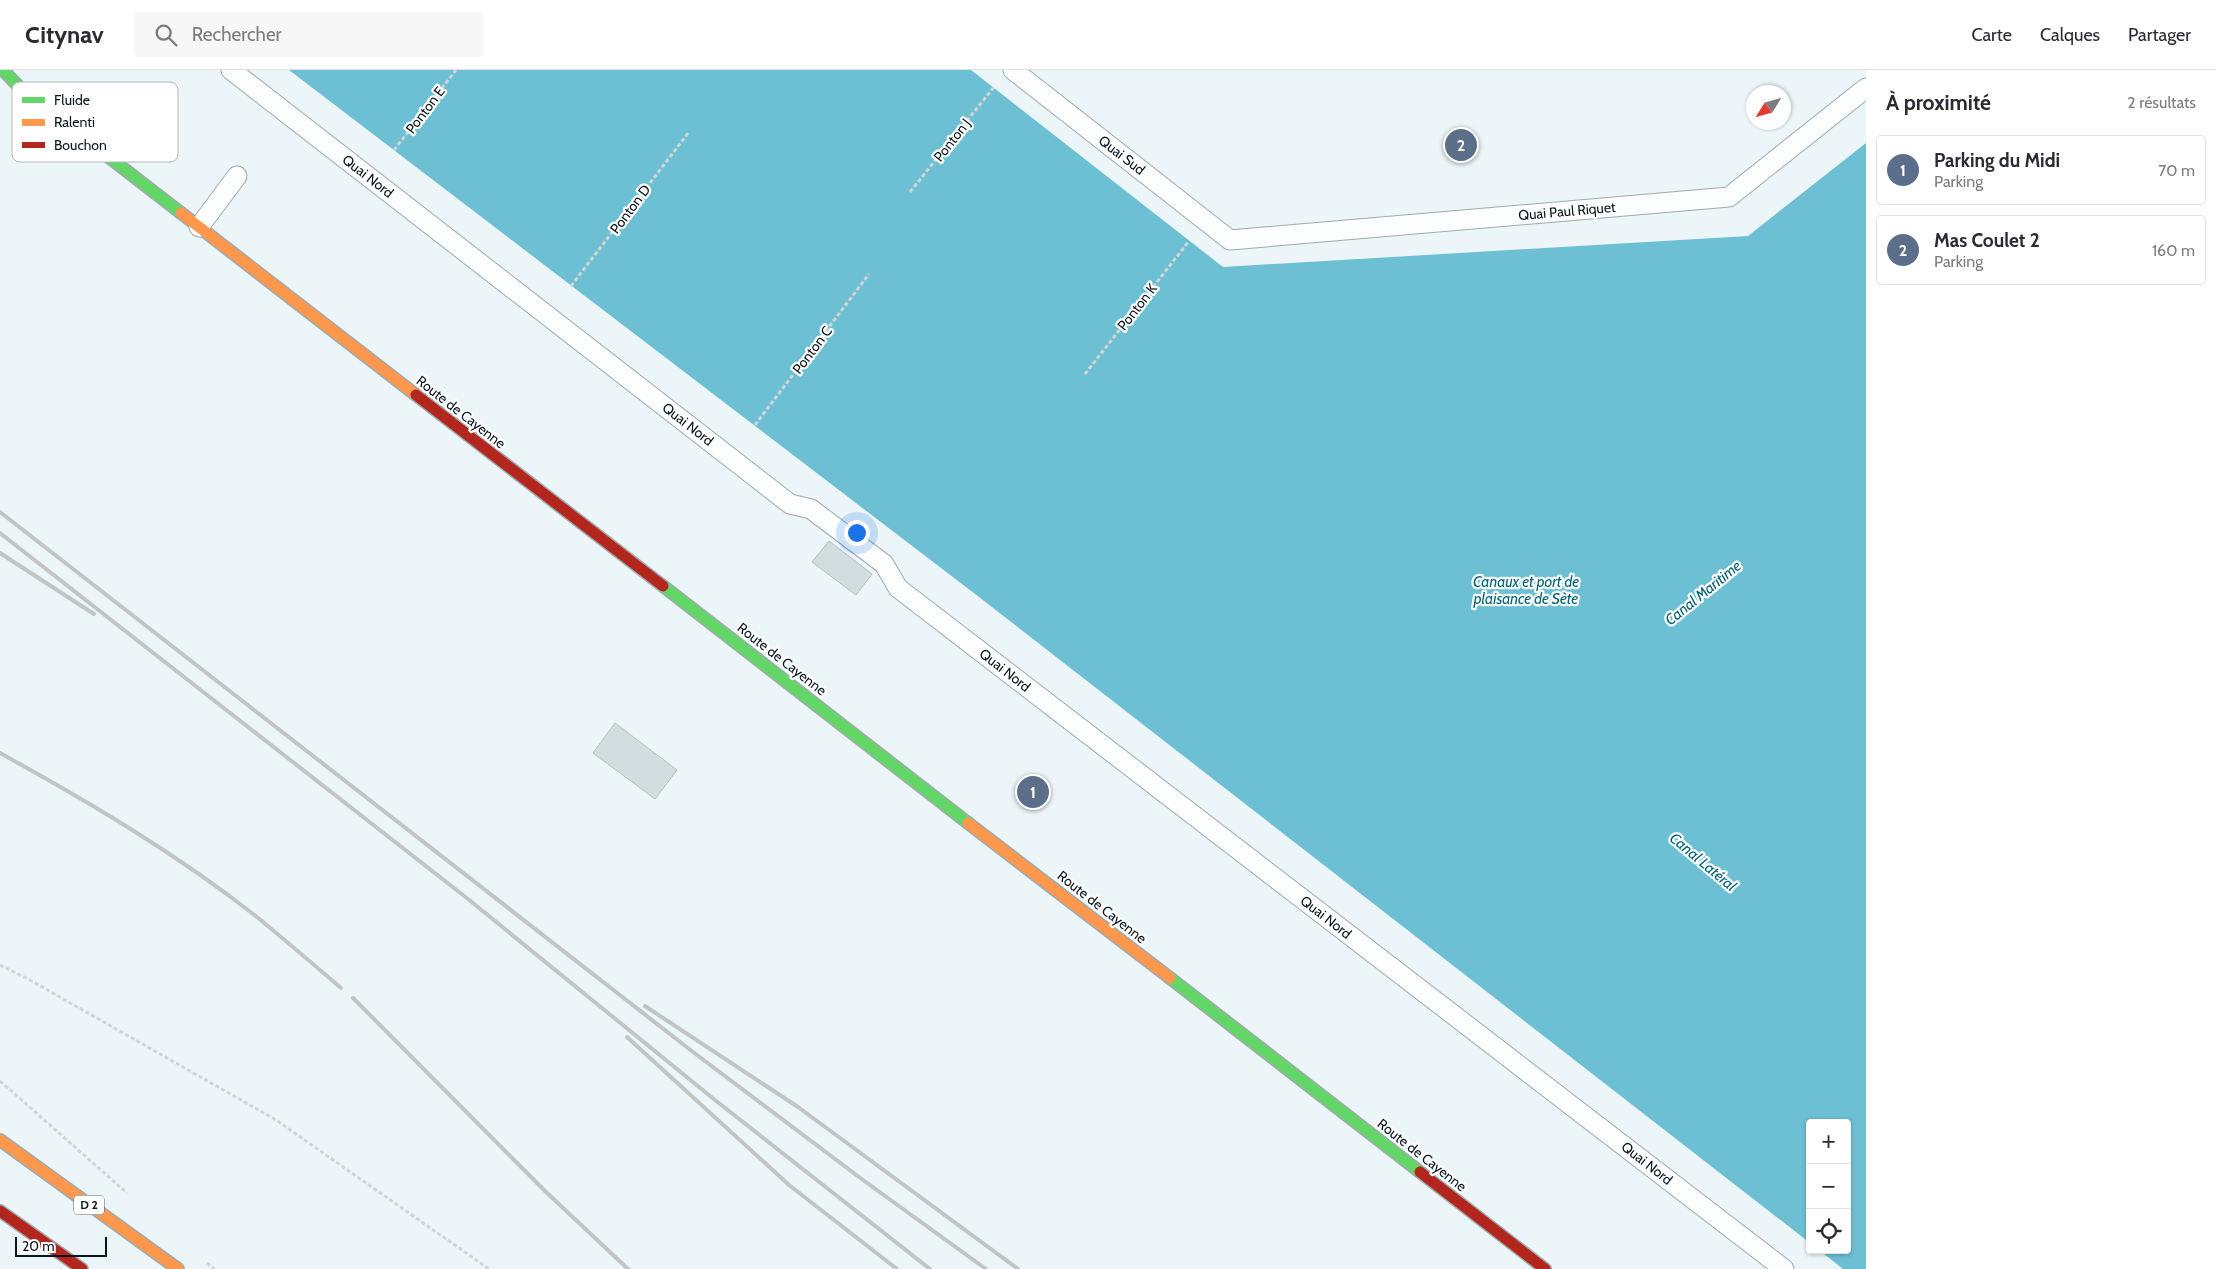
<!DOCTYPE html>
<html lang="fr">
<head>
<meta charset="utf-8">
<style>
	body { margin:0; font-family:Cabin,sans-serif; background:#f7f7f7; color:#2b2b33 }
	.controls { position:absolute; right:15px; bottom:15px; display:grid; overflow:hidden; border-radius:5px; box-shadow:0 1px 4px #0004 }
	.controls button { width:45px; height:45px; display:grid; place-items:center; padding:0; border:0; border-bottom:1px solid #e1e1e2; background:#fff; color:#2b2b33; font:25px sans-serif }
	.compass { position:absolute; left:1746px; top:15px; width:45px; height:45px; border-radius:50%; background:#fff; box-shadow:0 1px 4px #0004; rotate:233deg }
	.scale { position:absolute; left:15px; bottom:12px; width:92px; box-sizing:border-box; padding-left:5px; border:2px solid #08171c; border-top:0; font-size:14px; line-height:18px; white-space:nowrap; color:#08171c; -webkit-text-stroke:4px #fff; paint-order:stroke }
	.you { position:absolute; left:856px; top:462px; width:18px; height:18px; margin:-12px; border:4px solid #fff; border-radius:50%; background:#1a73e8; box-shadow:0 0 0 8px #1a73e833 }
	.badge { display:grid; place-items:center; width:32px; height:32px; border-radius:50%; background:#d93025; color:#fff; font-size:16px; font-weight:700 }
	.pin { position:absolute; translate:-50% -50%; border:2px solid #fff; box-shadow:0 1px 5px #0006 }
	.list { margin:0; padding:0; list-style:none }
	h2 { display:flex; justify-content:space-between; align-items:center; height:65px; margin:0; padding:0 20px; font-size:21px }
	h2 small { font-size:16px; font-weight:400; color:#7c7c81 }
	.list li { display:grid; grid-template-columns:32px 1fr auto; gap:15px; align-items:center; box-sizing:border-box; height:70px; margin:0 10px 10px; padding:0 10px; border:1px solid #e1e1e2; border-radius:5px }
	.list b { display:block; font-size:19px; white-space:nowrap }
	.list p { margin:0; font-size:16px; white-space:nowrap; color:#7c7c81 }
	.list em { font-size:16px; font-style:normal; color:#7c7c81 }
	.icon { flex:none; width:28px; height:28px; fill:none; stroke:currentColor; stroke-width:2; stroke-linecap:round; stroke-linejoin:round }
	.map { position:relative; flex:none; width:1866px; height:1199px; overflow:hidden }
	header { display:flex; align-items:center; gap:30px; box-sizing:border-box; height:70px; padding:0 25px; background:#fff; border-bottom:1px solid #e1e1e2 }
	header strong { font-size:24px }
	nav { display:flex; gap:28px; margin-inline-start:auto; font-size:18px }
	.search { width:350px; height:45px; background:#f7f7f7; display:flex; align-items:center; gap:12px; box-sizing:border-box; padding:0 18px; border-radius:5px; color:#7c7c81; font-size:19px }
	main { display:flex }
	aside { flex:1; background:#fff }
	.map>svg:first-child { display:block }
	.water { fill:#6dbfd3 }
	.building { fill:#d2dde0; stroke:#b3bfc2 }
	.lines { fill:none; stroke-linecap:round; stroke-linejoin:round }
	.lane-casing { stroke:#9faaad; stroke-width:21 }
	.fast-casing { stroke:#9faaad; stroke-width:14 }
	.slow-casing { stroke:#9faaad; stroke-width:14 }
	.jam-casing { stroke:#9faaad; stroke-width:14 }
	.path { stroke:#d2d5d6; stroke-width:3; stroke-dasharray:4 2.5; stroke-linecap:butt }
	.lane { stroke:#fcfefe; stroke-width:19 }
	.fast { stroke:#63d668; stroke-width:11 }
	.slow { stroke:#ff974d; stroke-width:11 }
	.jam { stroke:#b3261e; stroke-width:11 }
	.rail { stroke:#c2c5c6; stroke-width:4 }
	.labels { text-anchor:middle; stroke-width:4.5; stroke-linejoin:round; paint-order:stroke }
	.shield { fill:#fff; stroke:#525d60; stroke-width:1 }
	.shield-label { font-size:12px; font-weight:bold; fill:#08171c }
	.street-label { font-size:14px; fill:#08171c; stroke:#fff }
	.water-label { font-size:15px; font-style:italic; fill:#016275; stroke:#fff }
	.key { fill:#fff; stroke:#b5b9bb; stroke-width:1 }
	.key-label { font-size:14px; fill:#08171c }
</style>
</head>
<body>
<header>
<strong>Citynav</strong>
<div class="search"><svg class="icon" aria-label="search" viewBox="0 0 24 24"><circle cx="10" cy="10" r="6"/><path d="M15 15l6 6"/></svg>Rechercher</div>
<nav><a>Carte</a><a>Calques</a><a>Partager</a></nav>
</header>
<main>
<div class="map">
<svg width="1866" height="1199" viewBox="0 0 1866 1199">
	<rect width="100%" height="100%" fill="#ecf5f7"/>
	<polygon class="water" points="289,0 971,0 1223,197 1748,166 1866,73 1866,1199 1843,1199 1819,1180 1847,1180 1847,1053 1810,1053 1810,1173 979,527"/>
	<g class="building">
		<polygon points="829,471 872,504 856,525 812,492"/>
		<polygon points="615,653 677,700 655,729 593,683"/>
	</g>
	<g class="lines">
		<g class="lane-casing">
			<g id="lane">
				<polyline points="231,0 790,434 811,439 884,494 898,518 1784,1199"/>
				<polyline points="1013,0 1230,170 1729,127 1866,18"/>
				<polyline points="199,157 237,106"/>
			</g>
		</g>
		<g class="fast-casing">
			<g id="fast">
				<polyline points="3,0 22,20 181,143"/>
				<polyline points="663,516 968,753"/>
				<polyline points="1170,908 1420,1102"/>
			</g>
		</g>
		<g class="slow-casing">
			<g id="slow">
				<polyline points="181,143 416,325"/>
				<polyline points="968,753 1170,908"/>
				<polyline points="0,1070 178,1199"/>
			</g>
		</g>
		<g class="jam-casing">
			<g id="jam">
				<polyline points="416,325 663,516"/>
				<polyline points="1420,1102 1545,1199"/>
				<polyline points="0,1141 82,1199"/>
			</g>
		</g>
		<g class="path">
			<polyline points="394,80 456,0"/>
			<polyline points="910,122 994,17"/>
			<polyline points="571,216 689,62"/>
			<polyline points="1085,304 1189,171"/>
			<polyline points="755,355 869,204"/>
			<polyline points="0,895 30,910 276,1050 489,1199"/>
			<polyline points="0,1011 127,1123"/>
			<polyline points="207,1193 214,1199"/>
		</g>
		<use href="#lane" class="lane"/>
		<use href="#fast" class="fast"/>
		<use href="#slow" class="slow"/>
		<use href="#jam" class="jam"/>
		<g class="rail">
			<polyline points="0,442 693,982 863,1110 986,1199"/>
			<polyline points="0,463 468,829 715,1030 930,1199"/>
			<polyline points="0,483 94,544"/>
			<path d="M0,683C89,732 177,784 257,847C285,870 313,894 341,918"/>
			<polyline points="353,928 545,1121 628,1199"/>
			<polyline points="645,936 798,1037 1018,1199"/>
			<polyline points="627,967 789,1115 897,1199"/>
		</g>
	</g>
	<g class="labels">
		<rect class="shield" x="74" y="1125.5" width="30" height="19" rx="4"/>
		<g class="shield-label">
			<text x="89" y="1139">D 2</text>
		</g>
		<g class="street-label">
			<text transform="translate(425 40) rotate(-53)" y="5">Ponton E</text>
			<text transform="translate(952 70) rotate(-52)" y="5">Ponton J</text>
			<text transform="translate(1122 85) rotate(38)" y="5">Quai Sud</text>
			<text transform="translate(368 106) rotate(38)" y="5">Quai Nord</text>
			<text transform="translate(630 139) rotate(-53)" y="5">Ponton D</text>
			<text transform="translate(1567 141) rotate(-5)" y="5">Quai Paul Riquet</text>
			<text transform="translate(1137 237) rotate(-52)" y="5">Ponton K</text>
			<text transform="translate(812 280) rotate(-53)" y="5">Ponton C</text>
			<text transform="translate(461 342) rotate(38)" y="5">Route de Cayenne</text>
			<text transform="translate(688 354) rotate(38)" y="5">Quai Nord</text>
			<text transform="translate(782 589) rotate(38)" y="5">Route de Cayenne</text>
			<text transform="translate(1005 600) rotate(38)" y="5">Quai Nord</text>
			<text transform="translate(1102 837) rotate(38)" y="5">Route de Cayenne</text>
			<text transform="translate(1326 847) rotate(38)" y="5">Quai Nord</text>
			<text transform="translate(1422 1085) rotate(38)" y="5">Route de Cayenne</text>
			<text transform="translate(1647 1093) rotate(38)" y="5">Quai Nord</text>
		</g>
		<g class="water-label">
			<text x="1526" y="517">Canaux et port de<tspan x="1526" dy="17">plaisance de Sète</tspan></text>
			<text transform="translate(1703 523) rotate(-39)" y="5">Canal Maritime</text>
			<text transform="translate(1703 792) rotate(40)" y="5">Canal Latéral</text>
		</g>
	</g>
	<rect x="12" y="12" width="166" height="80" rx="8" class="key"/>
	<rect x="22" y="27" width="23" height="6" fill="#63d668"/>
	<rect x="22" y="49" width="23" height="7" fill="#ff974d"/>
	<rect x="22" y="72" width="23" height="6" fill="#b3261e"/>
	<g class="key-label">
		<text x="54" y="35">Fluide</text>
		<text x="54" y="57">Ralenti</text>
		<text x="54" y="80">Bouchon</text>
	</g>
</svg>
<div class="controls">
<button>+</button>
<button>−</button>
<button><svg class="icon" aria-label="locate" viewBox="0 0 24 24"><circle cx="12" cy="12" r="6"/><path d="M12 2v4M12 18v4M2 12h4M18 12h4"/></svg></button>
</div>
<svg class="compass" viewBox="-18 -18 36 36"><path d="M0-13l5 13h-10z" fill="#e53935"/><path d="M0 13l5-13h-10z" fill="#7c7c81"/></svg>
<div class="scale">20 m</div>
<div class="you"></div>
<div class="pin badge" style="left:1033px;top:722px;background:#5c6f8a">1</div>
<div class="pin badge" style="left:1461px;top:75px;background:#5c6f8a">2</div>
</div>
<aside>
<h2>À proximité<small>2 résultats</small></h2>
<ul class="list">
<li><span class="badge" style="background:#5c6f8a">1</span><div><b>Parking du Midi</b><p>Parking</p></div><em>70 m</em></li>
<li><span class="badge" style="background:#5c6f8a">2</span><div><b>Mas Coulet 2</b><p>Parking</p></div><em>160 m</em></li>
</ul>
</aside>
</main>
</body>
</html>
